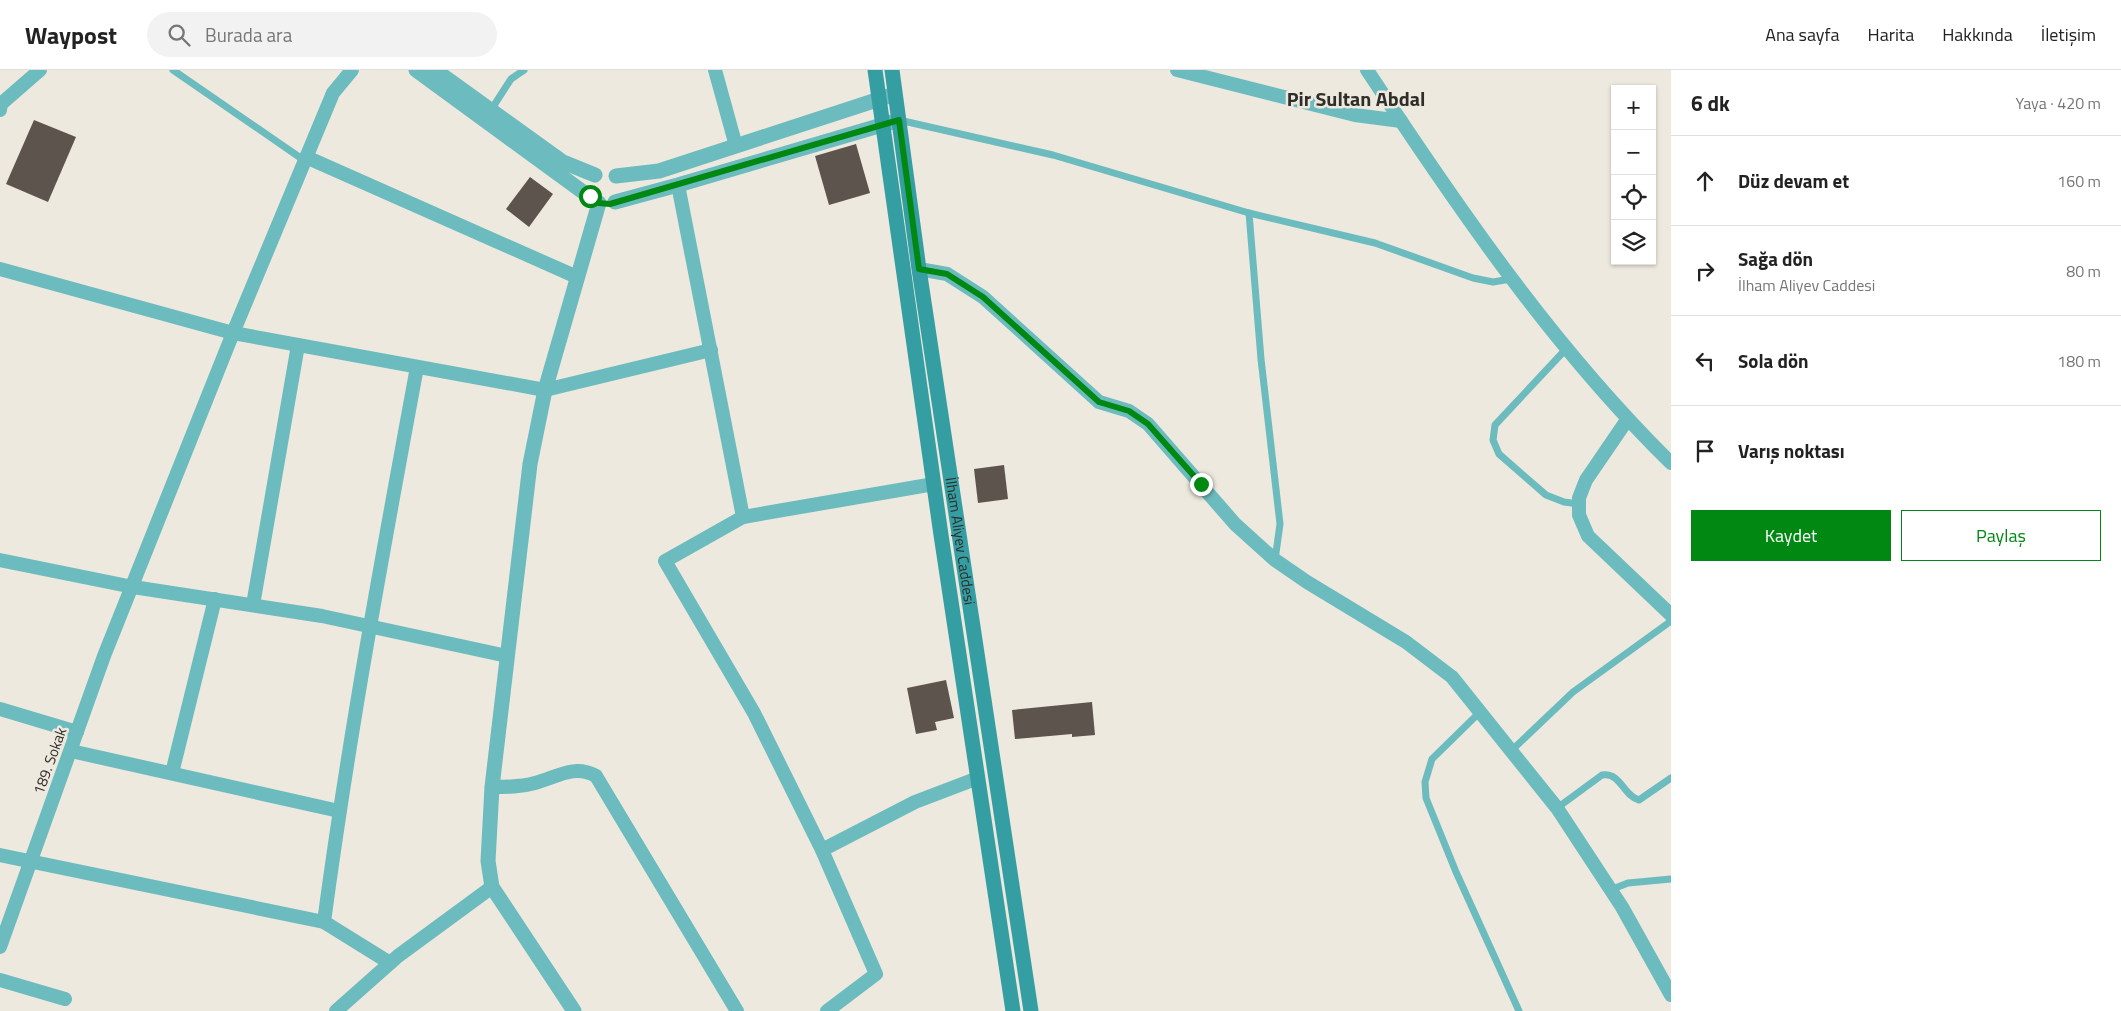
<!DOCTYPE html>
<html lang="tr">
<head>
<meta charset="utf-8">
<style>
	body { margin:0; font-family:"Titillium Web",sans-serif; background:#f2f2f2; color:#222 }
	.controls { position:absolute; right:15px; top:15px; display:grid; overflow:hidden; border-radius:0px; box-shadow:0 1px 4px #0004 }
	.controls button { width:45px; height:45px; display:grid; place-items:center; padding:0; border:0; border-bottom:1px solid #e0e0e0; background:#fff; color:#222; font:25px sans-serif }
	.stop { position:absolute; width:15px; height:15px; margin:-11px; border:4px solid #008813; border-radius:50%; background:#fff }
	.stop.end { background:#008813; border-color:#fff; box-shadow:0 1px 5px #0008 }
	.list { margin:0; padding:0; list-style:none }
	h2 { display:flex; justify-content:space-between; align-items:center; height:65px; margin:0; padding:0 20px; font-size:21px }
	h2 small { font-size:16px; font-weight:400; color:#767676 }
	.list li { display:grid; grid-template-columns:32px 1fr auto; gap:15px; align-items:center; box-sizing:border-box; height:90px; padding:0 20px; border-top:1px solid #e0e0e0 }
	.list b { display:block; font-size:19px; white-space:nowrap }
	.list p { margin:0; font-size:16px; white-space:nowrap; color:#767676 }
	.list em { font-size:16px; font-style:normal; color:#767676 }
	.actions { display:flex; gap:10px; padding:15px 20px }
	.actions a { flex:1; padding:11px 0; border:1px solid #008813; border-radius:0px; text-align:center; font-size:18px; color:#008813 }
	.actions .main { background:#008813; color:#fff }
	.icon { flex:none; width:28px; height:28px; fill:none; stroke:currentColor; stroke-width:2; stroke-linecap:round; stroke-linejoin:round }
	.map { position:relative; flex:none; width:1671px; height:941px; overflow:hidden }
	header { display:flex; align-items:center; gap:30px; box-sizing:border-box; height:70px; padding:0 25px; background:#fff; border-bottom:1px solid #e0e0e0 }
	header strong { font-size:24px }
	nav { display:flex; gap:28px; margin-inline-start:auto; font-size:18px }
	.search { width:350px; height:45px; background:#f2f2f2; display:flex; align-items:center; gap:12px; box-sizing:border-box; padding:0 18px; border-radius:28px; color:#767676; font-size:19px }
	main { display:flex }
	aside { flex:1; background:#fff }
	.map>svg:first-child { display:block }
	.building { fill:#5e544e }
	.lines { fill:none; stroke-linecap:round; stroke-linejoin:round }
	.service { stroke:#6cbbbe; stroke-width:7 }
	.minor { stroke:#6cbbbe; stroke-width:14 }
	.tertiary { stroke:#6cbbbe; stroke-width:15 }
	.secondary { stroke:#359ea2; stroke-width:15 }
	.route { stroke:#008813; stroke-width:6 }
	.labels { text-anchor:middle; stroke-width:5; stroke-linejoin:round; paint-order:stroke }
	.street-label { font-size:15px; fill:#302e2a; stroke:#ede9de }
	.district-label { font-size:20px; font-weight:bold; fill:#302e2a; stroke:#ede9de }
</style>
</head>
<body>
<header>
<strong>Waypost</strong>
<div class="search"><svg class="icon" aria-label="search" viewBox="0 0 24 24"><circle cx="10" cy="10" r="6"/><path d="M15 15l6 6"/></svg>Burada ara</div>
<nav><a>Ana sayfa</a><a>Harita</a><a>Hakkında</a><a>İletişim</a></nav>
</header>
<main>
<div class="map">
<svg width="1671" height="941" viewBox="0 0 1671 941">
	<rect width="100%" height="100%" fill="#ede9de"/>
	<g class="building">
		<polygon points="34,50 76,67 48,132 6,114"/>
		<polygon points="856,74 870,123 829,135 815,86"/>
		<polygon points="530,107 553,124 529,157 506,139"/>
		<polygon points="1004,395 1008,429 978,433 974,399"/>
		<polygon points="946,610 954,648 935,652 937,660 916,664 907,618"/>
		<polygon points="1092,632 1095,665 1072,667 1072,664 1015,669 1012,640"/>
	</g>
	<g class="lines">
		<g class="service">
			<polyline points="173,0 305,91"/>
			<polyline points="491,40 511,9 524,0"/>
			<polyline points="899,50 1053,85 1249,143 1375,173 1473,208 1493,212 1511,209"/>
			<polyline points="1249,143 1261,289 1280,454 1275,490"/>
			<polyline points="1567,278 1495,355 1493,370 1499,384 1546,425 1564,432 1579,434"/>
			<polyline points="1480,642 1432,689 1425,712 1426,728 1456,802 1519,941"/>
			<polyline points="1511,681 1573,622 1671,551"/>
			<path d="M1557,738L1602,705C1621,702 1623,726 1639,730L1671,708"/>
			<polyline points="1610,820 1628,813 1671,809"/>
		</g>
		<g class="minor">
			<polyline points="715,0 736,76"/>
			<polyline points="1177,0 1355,45 1401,51"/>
			<path d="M1367,0C1458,138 1553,277 1671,393"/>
			<polyline points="0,40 1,34 40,0"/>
			<polyline points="306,87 577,207"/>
			<polyline points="678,115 743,447"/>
			<polyline points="0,199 233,263 545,320 711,280"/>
			<polyline points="919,199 947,204 983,227 1099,332 1129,341 1148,354 1235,454 1275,490 1307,512 1406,572 1452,607 1557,738 1622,837 1671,925"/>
			<polyline points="1627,350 1586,410 1579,428 1579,445 1588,466 1671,545"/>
			<polyline points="0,490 133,517 322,546 507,586"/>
			<polyline points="253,535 298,275"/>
			<polyline points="0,639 77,662"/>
			<polyline points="71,681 339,741"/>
			<polyline points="172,703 215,529"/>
			<path d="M492,717C507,717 521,717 535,713C557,707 574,694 596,706L737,941"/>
			<polyline points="822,780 915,732 978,708"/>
			<polyline points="0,785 324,852"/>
			<polyline points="0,877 104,586 233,263 333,23 352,0"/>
			<path d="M390,893L324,852C349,665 383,481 417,297"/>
			<polyline points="0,910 65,929"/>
			<polyline points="336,941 398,886 492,817"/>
			<polyline points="827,941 876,904 822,780 754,643 665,491 743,447 934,414"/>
		</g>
		<g class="tertiary">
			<polyline points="416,0 594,130"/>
			<polyline points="435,0 563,92 595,105"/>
			<polyline points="616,106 659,101 892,25"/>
			<polyline points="615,132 678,115 899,50"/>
			<polyline points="574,941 492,817 488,791 492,717 530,394 545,320 599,133"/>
		</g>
		<g class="secondary">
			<polyline points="875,0 941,465 1013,941"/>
			<path id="s1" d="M892,0L919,199L1031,941"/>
		</g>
	</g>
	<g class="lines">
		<polyline class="route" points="590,126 598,133 610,134 899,50 919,199 947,204 983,227 1099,332 1129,341 1148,354 1201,414"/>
	</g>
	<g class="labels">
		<g class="street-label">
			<text dy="5" stroke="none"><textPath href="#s1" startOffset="476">İlham Aliyev Caddesi</textPath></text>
			<text transform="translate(50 691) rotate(-70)" y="5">189. Sokak</text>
		</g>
		<g class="district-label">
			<text x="1356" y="36">Pir Sultan Abdal</text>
		</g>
	</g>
</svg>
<div class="controls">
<button>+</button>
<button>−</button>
<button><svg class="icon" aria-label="locate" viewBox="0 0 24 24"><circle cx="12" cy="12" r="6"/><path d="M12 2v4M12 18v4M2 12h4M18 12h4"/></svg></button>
<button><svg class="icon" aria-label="layers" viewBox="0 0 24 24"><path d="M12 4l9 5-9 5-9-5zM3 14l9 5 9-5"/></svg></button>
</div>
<div class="stop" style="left:590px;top:126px"></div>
<div class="stop end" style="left:1201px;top:414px"></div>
</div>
<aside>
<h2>6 dk<small>Yaya · 420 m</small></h2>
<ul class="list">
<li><svg class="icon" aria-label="ahead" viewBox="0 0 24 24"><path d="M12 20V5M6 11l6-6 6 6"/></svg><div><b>Düz devam et</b></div><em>160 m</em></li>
<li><svg class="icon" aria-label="right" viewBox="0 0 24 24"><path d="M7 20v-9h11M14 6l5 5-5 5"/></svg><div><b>Sağa dön</b><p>İlham Aliyev Caddesi</p></div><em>80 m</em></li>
<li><svg class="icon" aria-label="left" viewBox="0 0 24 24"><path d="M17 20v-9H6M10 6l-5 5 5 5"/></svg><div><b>Sola dön</b></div><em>180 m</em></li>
<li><svg class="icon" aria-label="arrive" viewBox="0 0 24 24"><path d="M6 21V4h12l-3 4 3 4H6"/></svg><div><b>Varış noktası</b></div></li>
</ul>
<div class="actions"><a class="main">Kaydet</a><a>Paylaş</a></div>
</aside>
</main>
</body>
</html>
